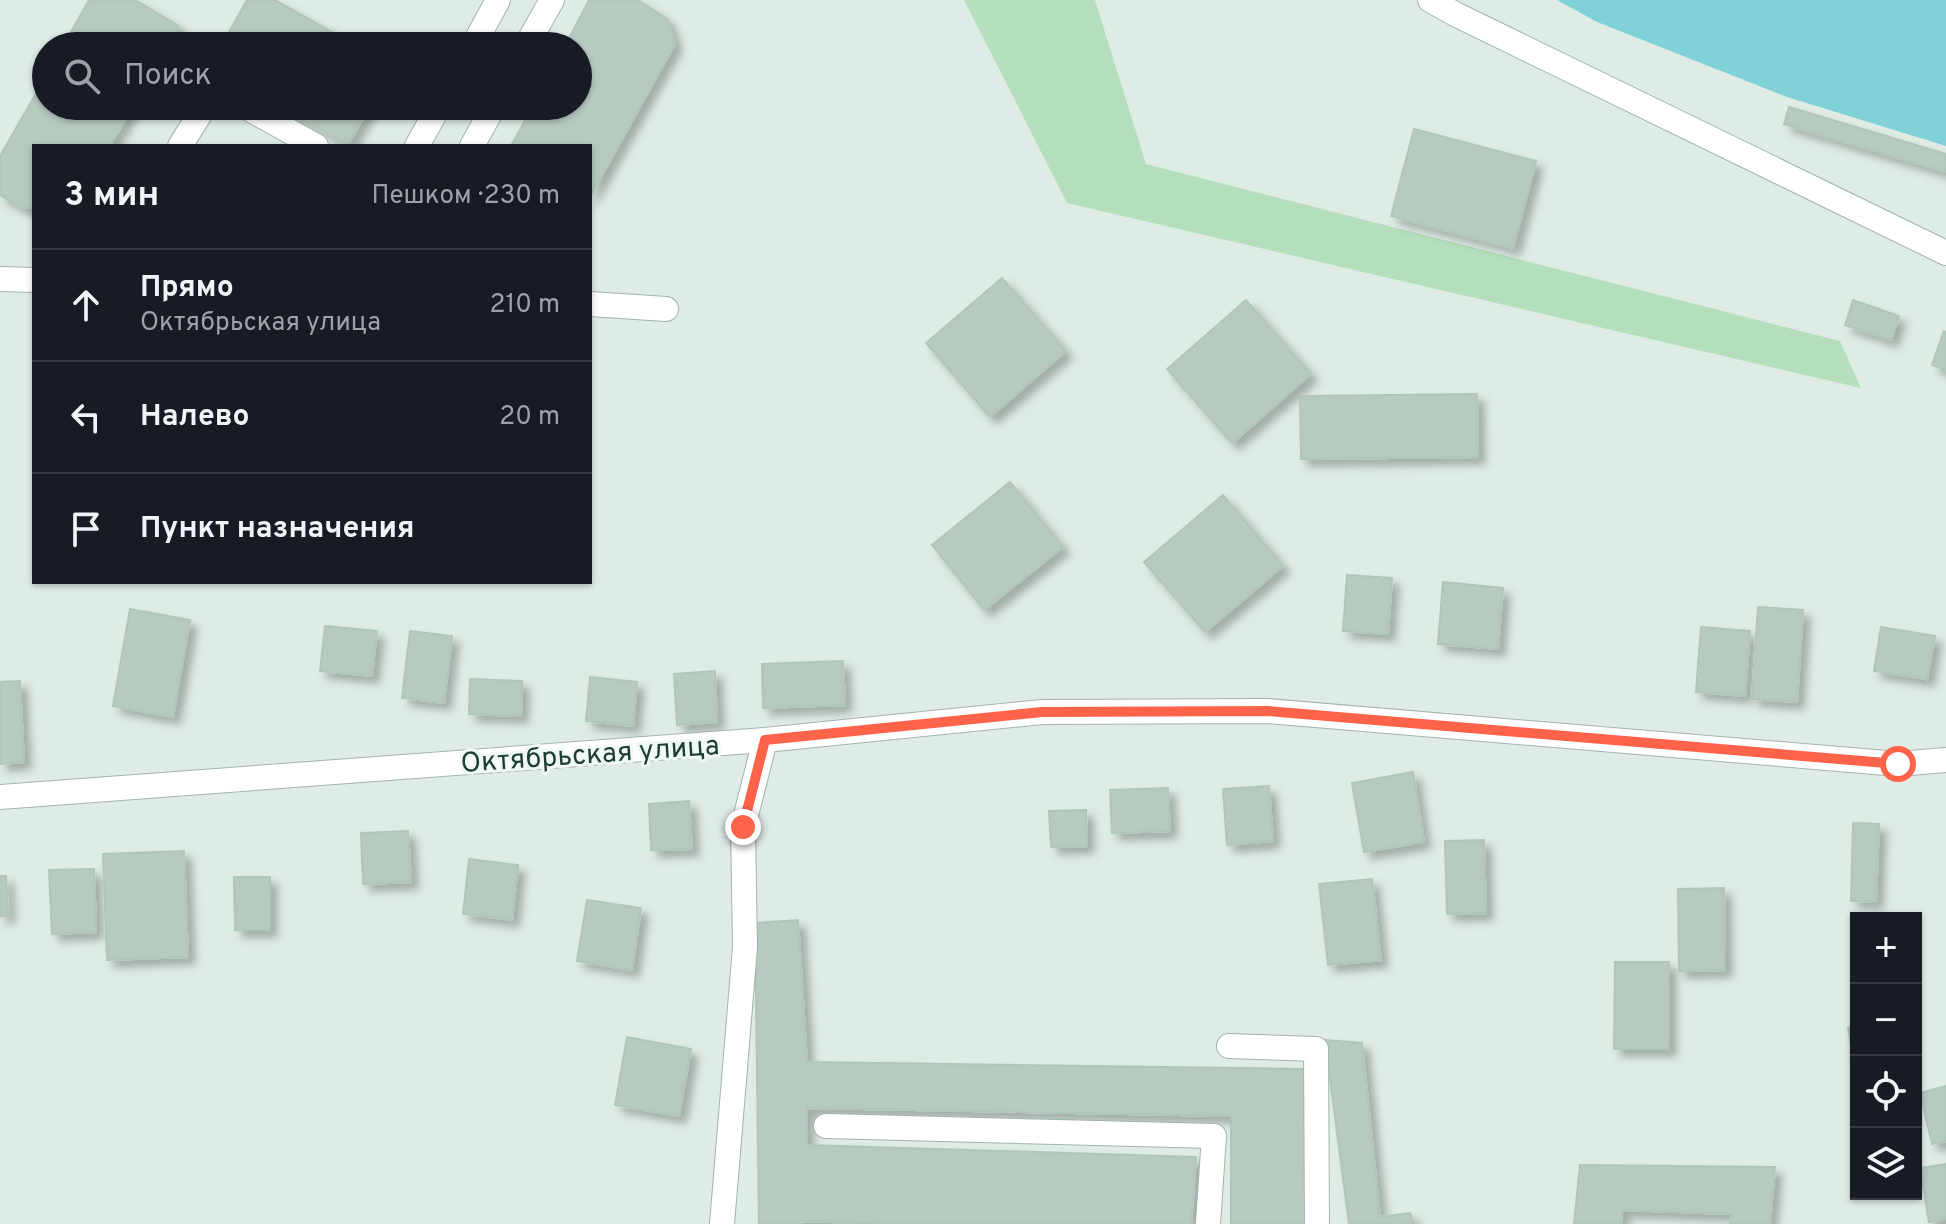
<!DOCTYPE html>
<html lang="ru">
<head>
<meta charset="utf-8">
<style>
	body { margin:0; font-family:Overpass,sans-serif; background:#242831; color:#f1f3f6 }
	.controls { position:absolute; right:24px; bottom:24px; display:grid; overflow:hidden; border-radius:0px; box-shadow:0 2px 6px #0004 }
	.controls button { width:72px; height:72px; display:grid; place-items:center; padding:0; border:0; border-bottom:2px solid #363941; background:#171b24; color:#f1f3f6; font:40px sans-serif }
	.stop { position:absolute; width:24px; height:24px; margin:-18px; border:6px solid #ff644a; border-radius:50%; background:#fff }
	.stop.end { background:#ff644a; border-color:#fff; box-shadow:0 2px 8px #0008 }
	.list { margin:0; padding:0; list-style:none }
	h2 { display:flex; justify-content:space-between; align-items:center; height:104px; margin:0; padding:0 32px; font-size:34px }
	h2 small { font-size:26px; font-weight:400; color:#9ea1a6 }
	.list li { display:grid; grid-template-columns:52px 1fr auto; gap:24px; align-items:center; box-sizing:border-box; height:112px; padding:0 32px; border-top:2px solid #363941 }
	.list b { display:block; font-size:30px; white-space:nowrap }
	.list p { margin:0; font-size:26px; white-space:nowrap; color:#9ea1a6 }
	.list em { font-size:26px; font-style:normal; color:#9ea1a6 }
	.icon { flex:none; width:44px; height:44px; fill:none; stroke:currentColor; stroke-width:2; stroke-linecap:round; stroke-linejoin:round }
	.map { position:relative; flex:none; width:1946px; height:1224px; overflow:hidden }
	.search { position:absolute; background:#171b24; box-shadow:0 2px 6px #0004; left:32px; top:32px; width:560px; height:88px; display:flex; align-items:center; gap:20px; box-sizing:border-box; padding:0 28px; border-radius:44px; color:#9ea1a6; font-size:30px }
	.panel { position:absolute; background:#171b24; box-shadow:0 2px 6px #0004; left:32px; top:144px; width:560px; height:440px; border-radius:0px }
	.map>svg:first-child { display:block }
	.green { fill:#b5dfbc }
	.water { fill:#81d2d7 }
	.building { fill:#b7cac0; stroke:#b1c6bb; stroke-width:2; filter:url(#shadow) }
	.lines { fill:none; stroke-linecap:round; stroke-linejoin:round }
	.minor-casing { stroke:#a1b4ac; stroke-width:26 }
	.minor { stroke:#fff; stroke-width:24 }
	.route { stroke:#ff644a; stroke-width:10 }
	.labels { text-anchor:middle; stroke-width:6; stroke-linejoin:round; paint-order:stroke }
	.street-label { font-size:28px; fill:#1e3d32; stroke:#f0f8f3 }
</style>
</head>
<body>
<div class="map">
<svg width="1946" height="1224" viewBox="0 0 1946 1224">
	<defs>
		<filter id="shadow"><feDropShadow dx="7" dy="7" stdDeviation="4" flood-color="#0004"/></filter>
	</defs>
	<rect width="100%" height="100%" fill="#dfece5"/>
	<polygon class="green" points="964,0 1095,0 1146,164 1840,341 1861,388 1067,203"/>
	<polygon class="water" points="1557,0 1946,0 1946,146 1787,97 1597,22"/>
	<g class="building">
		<polygon points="89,0 135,0 179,26 167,46 63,46"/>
		<polygon points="247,0 275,0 357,46 221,46"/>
		<polygon points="589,0 638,0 667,19 675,44 590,197 590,146 511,146 533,106 578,106 578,46 565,46"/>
		<polygon points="46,76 46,106 133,106 110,146 34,146 34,208 22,208 0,195 0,156"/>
		<polygon points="278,106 370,106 348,145"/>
		<polygon points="1789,107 1946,154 1946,172 1784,124"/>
		<polygon points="1414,129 1536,161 1513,248 1391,216"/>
		<polygon points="1002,278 1066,351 990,417 926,343"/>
		<polygon points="1246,300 1311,374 1232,443 1167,369"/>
		<polygon points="1853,300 1899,316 1891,340 1845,325"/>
		<polygon points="1944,331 1946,332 1946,370 1932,365"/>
		<polygon points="1477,394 1478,457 1301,459 1300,396"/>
		<polygon points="1010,482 1063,547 984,610 932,545"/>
		<polygon points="1223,495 1283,566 1205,632 1144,562"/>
		<polygon points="1347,575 1392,578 1388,634 1343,631"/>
		<polygon points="1443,582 1503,588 1498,649 1438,644"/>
		<polygon points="1758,607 1803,610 1797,702 1752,699"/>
		<polygon points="130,609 190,620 173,717 113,706"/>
		<polygon points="325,626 377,631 372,676 320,671"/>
		<polygon points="1701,627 1750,631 1745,696 1696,692"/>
		<polygon points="1881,627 1935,636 1927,679 1874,671"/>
		<polygon points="410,631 452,636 444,703 402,698"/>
		<polygon points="843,661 845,705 763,708 762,664"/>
		<polygon points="715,671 717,722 677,725 674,674"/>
		<polygon points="590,677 637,682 633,726 586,721"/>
		<polygon points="470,679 522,681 521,716 469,714"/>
		<polygon points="20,681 24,762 0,764 0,682"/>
		<polygon points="1413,772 1424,842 1364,852 1352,783"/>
		<polygon points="1269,786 1273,841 1227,845 1223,789"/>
		<polygon points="1168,788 1170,831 1112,833 1110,790"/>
		<polygon points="689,801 692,849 651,850 649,804"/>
		<polygon points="1086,810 1087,846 1051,847 1049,811"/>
		<polygon points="1853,823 1879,824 1876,902 1851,901"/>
		<polygon points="408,831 411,882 363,884 361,833"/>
		<polygon points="1484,840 1486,913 1447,914 1445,841"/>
		<polygon points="184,851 188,957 107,960 103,854"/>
		<polygon points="469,859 518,865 512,920 463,914"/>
		<polygon points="94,869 96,932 52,934 49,870"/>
		<polygon points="0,876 6,876 8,916 0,916"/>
		<polygon points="234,877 270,877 270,930 235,930"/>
		<polygon points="1372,879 1381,960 1328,965 1319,884"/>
		<polygon points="1724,888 1725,970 1679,971 1678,889"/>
		<polygon points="587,900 641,908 632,970 577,961"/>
		<polygon points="798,920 807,1062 1309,1069 1305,1224 1231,1224 1231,1116 807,1108 807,1145 1196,1157 1191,1224 886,1224 803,1221 803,1224 759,1224 755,923"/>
		<polygon points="1615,962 1669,962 1669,1049 1614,1049"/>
		<polygon points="1856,1026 1856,1071 1848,1028"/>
		<polygon points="627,1037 691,1049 679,1116 615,1105"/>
		<polygon points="1325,1040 1362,1043 1380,1217 1410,1213 1414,1224 1349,1224"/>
		<polygon points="1946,1086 1946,1141 1932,1144 1920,1093"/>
		<polygon points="1946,1164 1946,1219 1929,1222 1920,1168"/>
		<polygon points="1580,1165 1775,1167 1770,1224 1730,1224 1732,1214 1622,1210 1621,1224 1574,1224"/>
	</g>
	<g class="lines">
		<g class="minor-casing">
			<g id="minor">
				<polyline points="1430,0 1455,14 1946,253"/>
				<polyline points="473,46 498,0"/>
				<polyline points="526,46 552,0"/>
				<polyline points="244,106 316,146"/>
				<polyline points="180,146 205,106"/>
				<polyline points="417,146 439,106"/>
				<polyline points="472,146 494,106"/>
				<polyline points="0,279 34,280"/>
				<polyline points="590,304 666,309"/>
				<polyline points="0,797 765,740 1042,712 1268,711 1898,764 1946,760"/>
				<polyline points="1229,1046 1316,1049 1317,1224"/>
				<polyline points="826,1126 1214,1136 1208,1224"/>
				<polyline points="722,1224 745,947 743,827 765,740"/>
			</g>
		</g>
		<use href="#minor" class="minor"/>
	</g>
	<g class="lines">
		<polyline class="route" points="743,827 765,740 1042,712 1268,711 1898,764"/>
	</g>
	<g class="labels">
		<g class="street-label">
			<text transform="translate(590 753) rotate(-4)" y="10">Октябрьская улица</text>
		</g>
	</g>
</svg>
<div class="controls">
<button>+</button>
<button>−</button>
<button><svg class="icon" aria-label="locate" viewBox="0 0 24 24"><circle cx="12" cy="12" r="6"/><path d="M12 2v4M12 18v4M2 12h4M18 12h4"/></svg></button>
<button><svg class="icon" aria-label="layers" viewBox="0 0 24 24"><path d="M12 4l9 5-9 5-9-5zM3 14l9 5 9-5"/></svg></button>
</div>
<div class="stop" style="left:1898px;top:764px"></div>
<div class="stop end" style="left:743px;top:827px"></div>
<div class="search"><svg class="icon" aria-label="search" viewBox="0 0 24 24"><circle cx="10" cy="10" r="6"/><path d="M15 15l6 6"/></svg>Поиск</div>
<section class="panel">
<h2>3 мин<small>Пешком · 230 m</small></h2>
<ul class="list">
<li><svg class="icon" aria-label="ahead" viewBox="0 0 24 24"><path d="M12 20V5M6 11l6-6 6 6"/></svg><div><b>Прямо</b><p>Октябрьская улица</p></div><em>210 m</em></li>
<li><svg class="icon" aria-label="left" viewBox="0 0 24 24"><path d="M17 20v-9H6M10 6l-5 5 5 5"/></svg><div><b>Налево</b></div><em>20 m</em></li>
<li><svg class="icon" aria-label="arrive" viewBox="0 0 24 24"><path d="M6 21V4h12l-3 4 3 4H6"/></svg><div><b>Пункт назначения</b></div></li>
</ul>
</section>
</div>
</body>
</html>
